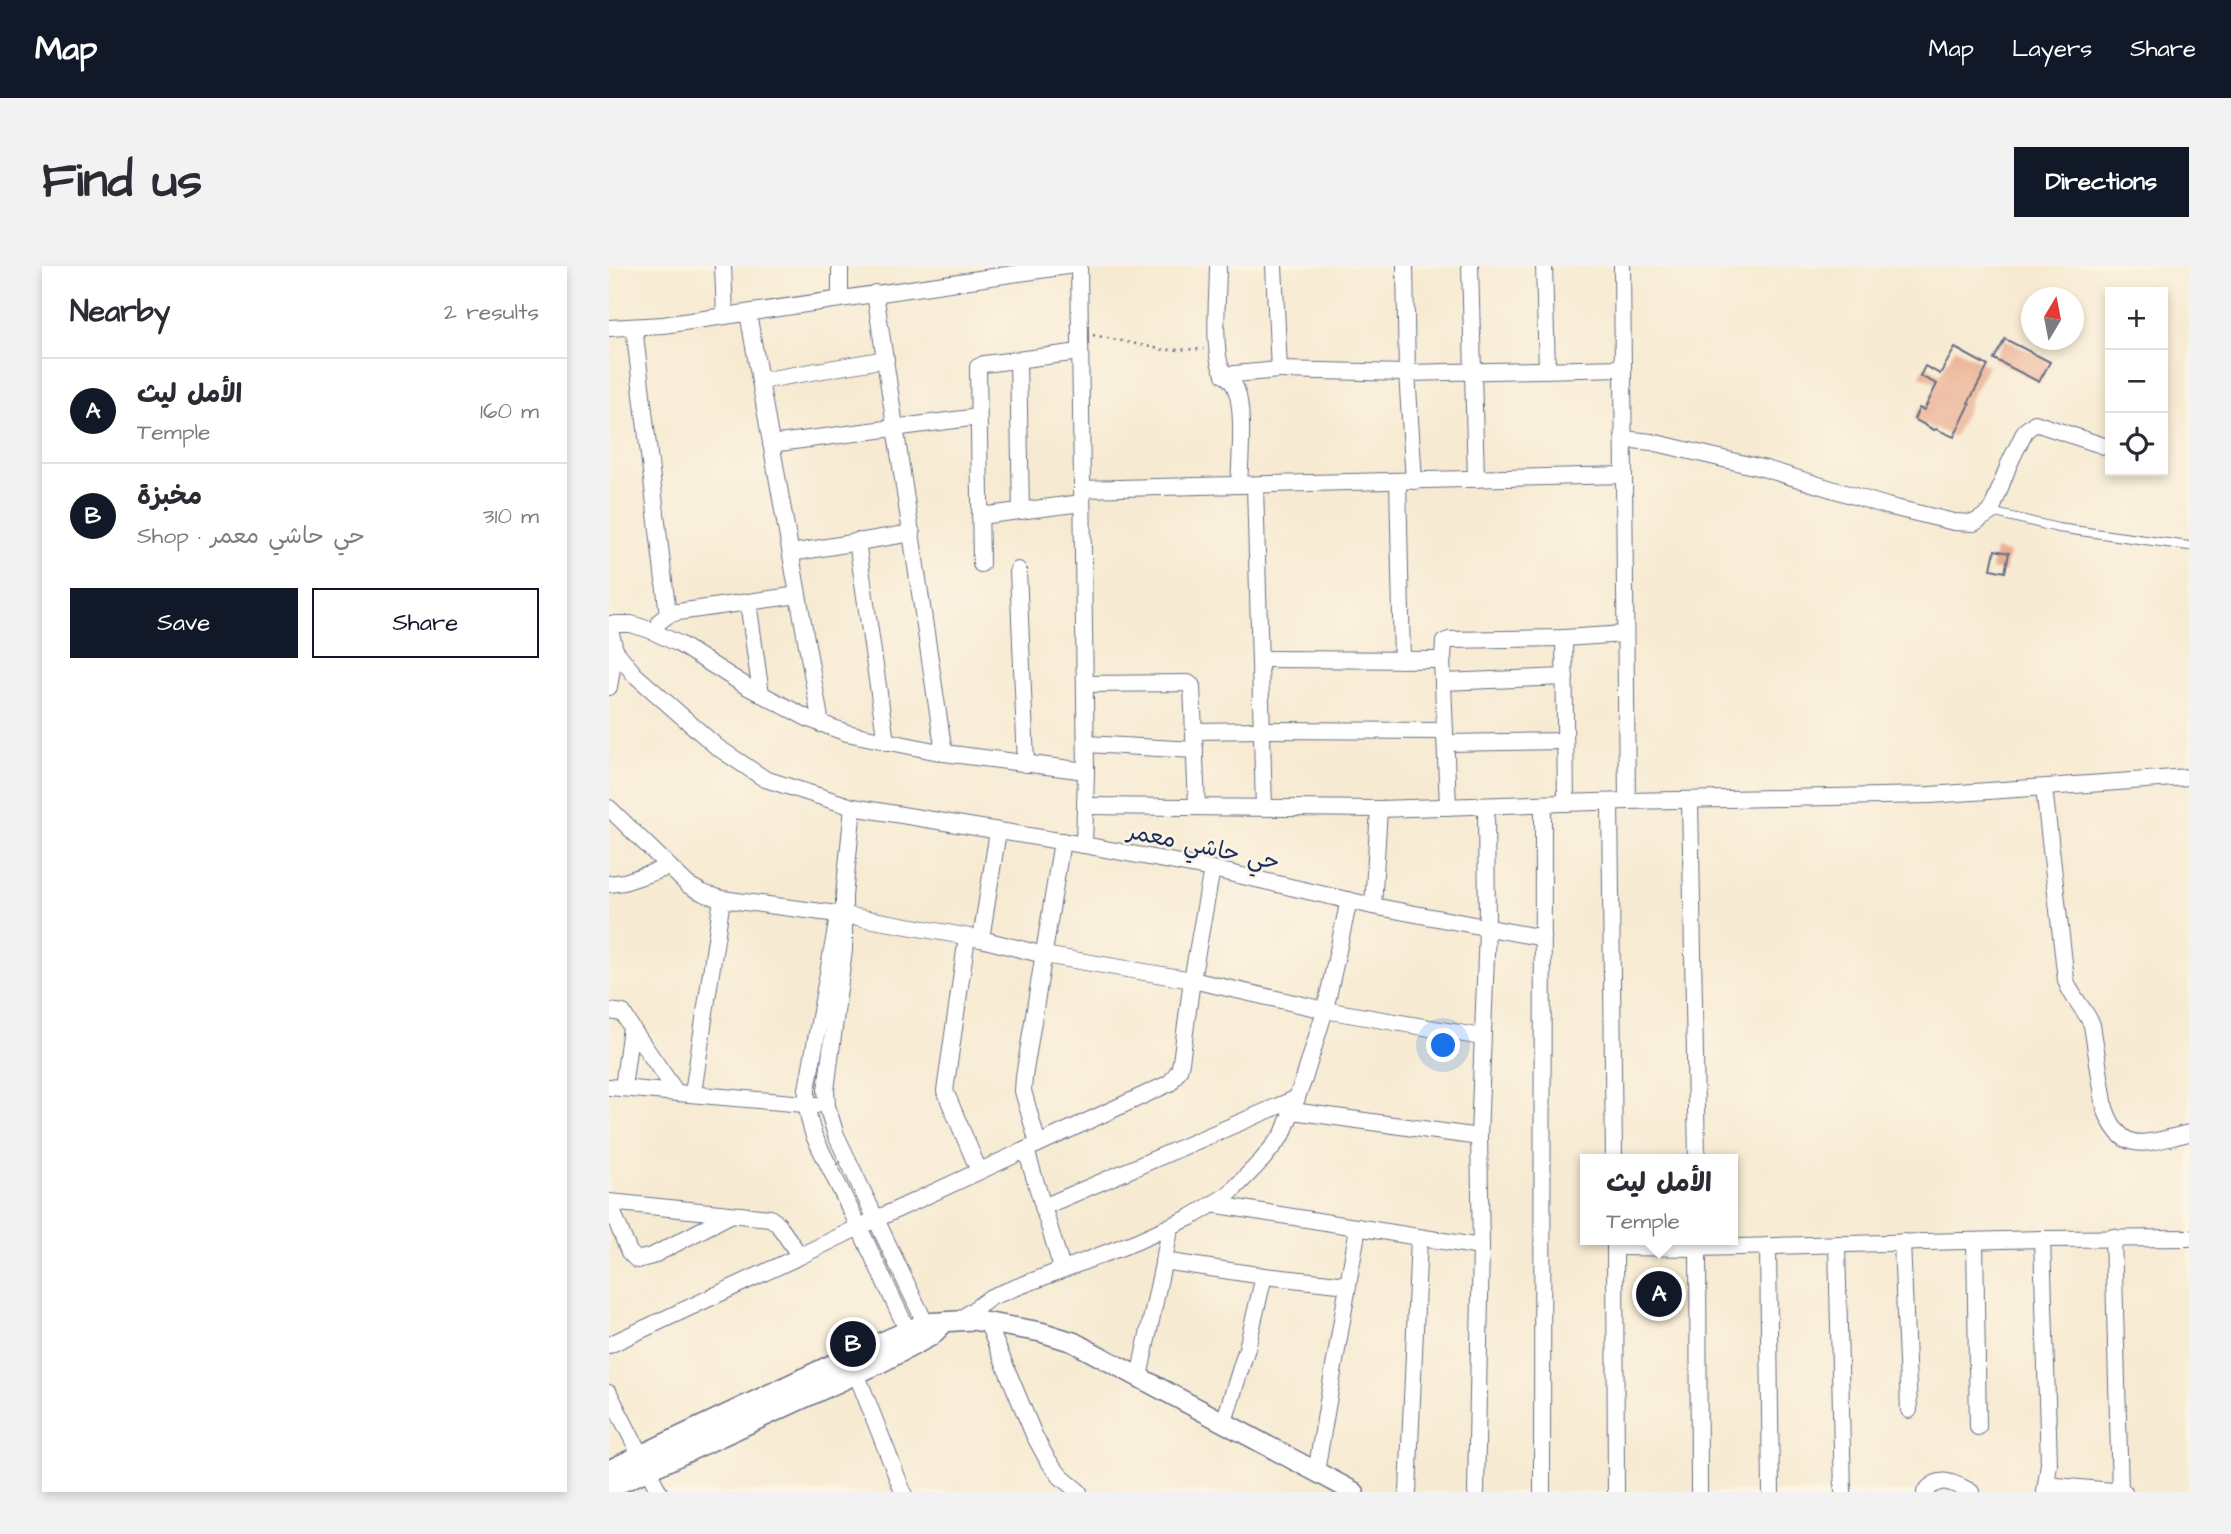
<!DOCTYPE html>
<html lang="en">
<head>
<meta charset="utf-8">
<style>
	body { margin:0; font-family:"Architects Daughter","Playpen Sans Arabic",sans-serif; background:#f2f2f3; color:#2b2b33 }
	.controls { position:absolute; right:21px; top:21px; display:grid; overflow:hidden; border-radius:0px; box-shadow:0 4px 10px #0003 }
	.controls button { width:63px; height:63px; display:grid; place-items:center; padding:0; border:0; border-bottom:2px solid #e1e1e2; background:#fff; color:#2b2b33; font:35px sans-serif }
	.compass { position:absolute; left:1412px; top:21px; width:63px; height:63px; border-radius:50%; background:#fff; box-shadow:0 4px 10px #0003; rotate:10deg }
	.you { position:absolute; left:835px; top:780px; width:24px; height:24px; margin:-18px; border:5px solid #fff; border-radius:50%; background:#1a73e8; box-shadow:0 0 0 10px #1a73e833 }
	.badge { display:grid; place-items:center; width:46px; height:46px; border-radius:50%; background:#111827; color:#fff; font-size:23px; font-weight:700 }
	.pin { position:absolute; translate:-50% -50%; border:4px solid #fff; box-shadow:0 2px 7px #0006 }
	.popup { position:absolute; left:971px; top:888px; width:158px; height:91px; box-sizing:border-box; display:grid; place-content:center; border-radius:0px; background:#fff; filter:drop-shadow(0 2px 5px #0005); font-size:23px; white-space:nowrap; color:#7c7c81 }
	.popup b { font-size:26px; color:#2b2b33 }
	.popup::after { content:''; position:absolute; left:50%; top:100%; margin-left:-14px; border:14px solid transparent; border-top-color:#fff }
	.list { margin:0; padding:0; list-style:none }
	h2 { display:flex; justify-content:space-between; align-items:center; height:91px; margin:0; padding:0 28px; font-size:30px }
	h2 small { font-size:23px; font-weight:400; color:#7c7c81 }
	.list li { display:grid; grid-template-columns:46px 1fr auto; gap:21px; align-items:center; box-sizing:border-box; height:105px; padding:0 28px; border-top:2px solid #e1e1e2 }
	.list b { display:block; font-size:26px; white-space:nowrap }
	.list p { margin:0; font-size:23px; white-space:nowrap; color:#7c7c81 }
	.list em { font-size:23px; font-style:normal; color:#7c7c81 }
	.actions { display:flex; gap:14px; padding:21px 28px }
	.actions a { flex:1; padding:16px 0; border:2px solid #111827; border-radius:0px; text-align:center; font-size:24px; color:#111827 }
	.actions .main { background:#111827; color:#fff }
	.icon { flex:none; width:38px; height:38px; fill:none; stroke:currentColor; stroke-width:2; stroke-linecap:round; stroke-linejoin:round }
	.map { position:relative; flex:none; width:1580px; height:1226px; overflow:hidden; border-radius:0px }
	header { display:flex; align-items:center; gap:42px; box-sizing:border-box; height:98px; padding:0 35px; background:#111827; color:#fff }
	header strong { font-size:33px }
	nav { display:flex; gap:38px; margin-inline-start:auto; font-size:24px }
	.intro { display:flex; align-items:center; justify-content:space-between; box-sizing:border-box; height:168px; padding:0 42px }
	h1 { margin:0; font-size:49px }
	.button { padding:18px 32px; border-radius:0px; background:#111827; color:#fff; font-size:24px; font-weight:700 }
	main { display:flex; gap:42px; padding:0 42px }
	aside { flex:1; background:#fff; border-radius:0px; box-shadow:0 4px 10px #0003 }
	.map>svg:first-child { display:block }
	.building { fill:#ebaf91 }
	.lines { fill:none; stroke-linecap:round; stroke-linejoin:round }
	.service-casing { stroke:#687087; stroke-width:10 }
	.minor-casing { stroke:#687087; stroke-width:18 }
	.tertiary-casing { stroke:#687087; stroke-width:22 }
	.path { stroke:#687087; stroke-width:2.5; stroke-dasharray:2 5; stroke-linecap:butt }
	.service { stroke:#fff; stroke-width:8 }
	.minor { stroke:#fff; stroke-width:16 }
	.tertiary { stroke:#fff; stroke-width:19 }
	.labels { text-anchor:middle; stroke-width:5; stroke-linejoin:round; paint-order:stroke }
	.street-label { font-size:23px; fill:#1b2f5e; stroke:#fcf5e5 }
</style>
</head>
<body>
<header>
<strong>Map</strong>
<nav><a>Map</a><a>Layers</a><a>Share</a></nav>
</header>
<div class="intro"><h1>Find us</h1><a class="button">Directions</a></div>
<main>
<aside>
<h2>Nearby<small>2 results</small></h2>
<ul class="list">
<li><span class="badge">A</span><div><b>الأمل ليث</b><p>Temple</p></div><em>160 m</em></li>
<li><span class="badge">B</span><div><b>مخبزة</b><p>Shop · حي حاشي معمر</p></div><em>310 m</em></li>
</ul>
<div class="actions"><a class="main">Save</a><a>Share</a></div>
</aside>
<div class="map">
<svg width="1580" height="1226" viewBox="0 0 1580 1226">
	<rect width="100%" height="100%" fill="#fcf5e5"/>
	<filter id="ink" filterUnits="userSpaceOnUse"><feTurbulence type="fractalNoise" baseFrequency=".0143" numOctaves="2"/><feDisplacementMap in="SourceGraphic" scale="14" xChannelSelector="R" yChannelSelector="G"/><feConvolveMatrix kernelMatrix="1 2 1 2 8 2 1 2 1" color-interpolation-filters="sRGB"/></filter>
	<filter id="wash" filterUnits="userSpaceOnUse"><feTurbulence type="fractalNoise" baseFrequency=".00686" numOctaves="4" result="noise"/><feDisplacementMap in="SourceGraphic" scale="28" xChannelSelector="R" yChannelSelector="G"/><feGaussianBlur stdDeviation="1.57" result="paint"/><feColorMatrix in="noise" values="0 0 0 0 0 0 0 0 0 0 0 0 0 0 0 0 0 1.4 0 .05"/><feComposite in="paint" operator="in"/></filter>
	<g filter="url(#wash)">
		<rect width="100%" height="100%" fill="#f7ead2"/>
		<g id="blocks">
			<g class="building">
				<polygon points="1396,73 1441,96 1430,116 1385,93"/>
				<polygon points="1346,82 1379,100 1359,137 1361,138 1345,171 1327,163 1325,164 1305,153 1310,142 1315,144 1328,118 1311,110 1316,100 1331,108"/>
				<polygon points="1386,284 1400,287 1396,306 1382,303"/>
			</g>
		</g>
	</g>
	<g filter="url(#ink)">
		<use href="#blocks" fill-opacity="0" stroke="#687087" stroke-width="2"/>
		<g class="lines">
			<g class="service-casing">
				<polyline id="service" points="1382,246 1449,262 1580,280"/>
			</g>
			<g class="minor-casing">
				<g id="minor">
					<polyline points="114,0 116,50"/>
					<polyline points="470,0 477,505 475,579"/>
					<path d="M609,0C609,26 604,75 611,99C614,109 623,113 626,121C636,142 631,195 630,219"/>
					<polyline points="665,0 670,104 798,107 796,0"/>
					<polyline points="861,0 867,213"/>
					<polyline points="935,0 938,104"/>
					<polyline points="1013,0 1018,535 1321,529 1580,511"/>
					<polyline points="266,27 335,487"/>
					<polyline points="231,32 231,0"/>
					<polyline points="139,47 212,458"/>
					<polyline points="25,61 59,349"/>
					<polyline points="0,62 54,59 458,0"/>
					<polyline points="409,94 412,245"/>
					<polyline points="615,109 670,104"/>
					<polyline points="151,115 277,93"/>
					<polyline points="1014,173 1043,176 1157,203 1278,240 1345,256 1365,257 1382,246 1400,198 1416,165 1426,157 1501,182"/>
					<polyline points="162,178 369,151"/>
					<polyline points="789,215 793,394"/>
					<polyline points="805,215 798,107 1014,102"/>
					<polyline points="646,219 655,542"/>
					<polyline points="473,223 1014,209"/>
					<polyline points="371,250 473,237"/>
					<polyline points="248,275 277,476"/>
					<polyline points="182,287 303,267"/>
					<polyline points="372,298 369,101 375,98 471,86"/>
					<polyline points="409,304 417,498"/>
					<polyline points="139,336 152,428"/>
					<polyline points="51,355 59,349 69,346 189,329"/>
					<polyline points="0,358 22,358 41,364 70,378 137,420 200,453 238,467 335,487 477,505"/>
					<polyline points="0,360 6,384 25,408 108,481 156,513 244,541 235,630 235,684 217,824 218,840 227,869 321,1067"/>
					<polyline points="955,372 957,537"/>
					<polyline points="651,393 828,394 834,392 835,376 840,374 955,372 1016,368"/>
					<polyline points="833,393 839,541"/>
					<polyline points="834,416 956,411"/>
					<polyline points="476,418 579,417 583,420 588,541"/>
					<polyline points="0,421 6,384"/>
					<polyline points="585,465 653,464 836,465"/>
					<polyline points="837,477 956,475"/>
					<polyline points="477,478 586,484"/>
					<path d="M1435,522L1457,714C1462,732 1476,742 1483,759L1496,842C1513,892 1539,876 1580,867"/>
					<polyline points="1081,534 1088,893"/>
					<polyline points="1001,536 1005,893"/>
					<polyline points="477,540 770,543 1018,535"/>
					<polyline points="244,541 475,579 603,603 764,640 934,672"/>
					<polyline points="0,542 79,619 94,627 113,633 236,649 372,673 435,689 583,714 716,744 873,771"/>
					<polyline points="0,618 15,616 60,601"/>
					<polyline points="764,640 770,543"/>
					<path d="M228,657L198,823C197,840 199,853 205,870L250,961L303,1074"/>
					<polyline points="358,671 336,825 370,905"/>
					<polyline points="372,673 389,565"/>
					<polyline points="0,745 14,747 22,761 14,822"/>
					<polyline points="22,761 67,826"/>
					<polyline points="0,821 207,839"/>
					<polyline points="84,827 113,633"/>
					<polyline points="684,845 870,871"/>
					<polyline points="429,878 414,825 415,811 453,575"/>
					<polyline points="417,884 453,1003"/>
					<polyline points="0,936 161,952 168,957 191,990 250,961 561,817 570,804 572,796 583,714 603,603"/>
					<polyline points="0,937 20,986 28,994 43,990 121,949"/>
					<polyline points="603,938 872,981"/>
					<polyline points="434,941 688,832"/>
					<polyline points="1504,971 1511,1225"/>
					<polyline points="1433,973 1440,1198 1436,1226"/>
					<polyline points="1006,974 1007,1226"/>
					<polyline points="1089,974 1090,1226"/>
					<polyline points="1366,975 1369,1161"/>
					<polyline points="1293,976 1300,1144"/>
					<polyline points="1228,978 1234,1226"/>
					<polyline points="1159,980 1162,1226"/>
					<polyline points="1006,981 1089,982 1433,973 1580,972"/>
					<polyline points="554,995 655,1010"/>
					<polyline points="352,1053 382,1031 526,976 582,951 619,929 653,894 674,868 695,813 716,744 740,634"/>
					<polyline points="378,1056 425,1169 438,1193 452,1211 470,1226"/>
					<polyline points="0,1079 191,990"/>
					<polyline points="244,1099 294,1226"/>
					<polyline points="530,1111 562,960"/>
					<polyline points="0,1127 50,1226"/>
					<polyline points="615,1156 638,1082 655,1010 739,1019"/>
					<polyline points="707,1206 749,961"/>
					<polyline points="1437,1219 1515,1226"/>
					<polyline points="799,1226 810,971"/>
					<polyline points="867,1226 872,981 870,871 878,663 877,540"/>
					<polyline points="933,1226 934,538"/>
					<path d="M1316,1226C1331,1208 1345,1217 1362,1226"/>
				</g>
			</g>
			<g class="tertiary-casing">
				<g id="tertiary">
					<polyline points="0,1204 241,1090 316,1057 363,1054 432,1066 464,1076 745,1226"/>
					<polyline points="0,1222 273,1096 322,1070 336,1056"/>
				</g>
			</g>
			<polyline class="path" points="484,69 556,84 595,83"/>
			<use href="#service" class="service"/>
			<use href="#minor" class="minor"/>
			<use href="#tertiary" class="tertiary"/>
		</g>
	</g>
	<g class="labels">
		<g class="street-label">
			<text transform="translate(595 580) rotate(12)" y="8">حي حاشي معمر</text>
		</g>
	</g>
</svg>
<div class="controls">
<button>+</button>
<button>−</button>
<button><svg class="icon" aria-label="locate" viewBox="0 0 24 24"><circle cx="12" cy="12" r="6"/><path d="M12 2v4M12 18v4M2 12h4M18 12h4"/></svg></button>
</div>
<svg class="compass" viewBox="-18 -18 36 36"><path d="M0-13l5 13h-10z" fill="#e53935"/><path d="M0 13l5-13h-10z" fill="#7c7c81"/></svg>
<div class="you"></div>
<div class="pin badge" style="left:1050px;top:1028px">A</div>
<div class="popup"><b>الأمل ليث</b>Temple</div>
<div class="pin badge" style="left:244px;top:1078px">B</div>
</div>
</main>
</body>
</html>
